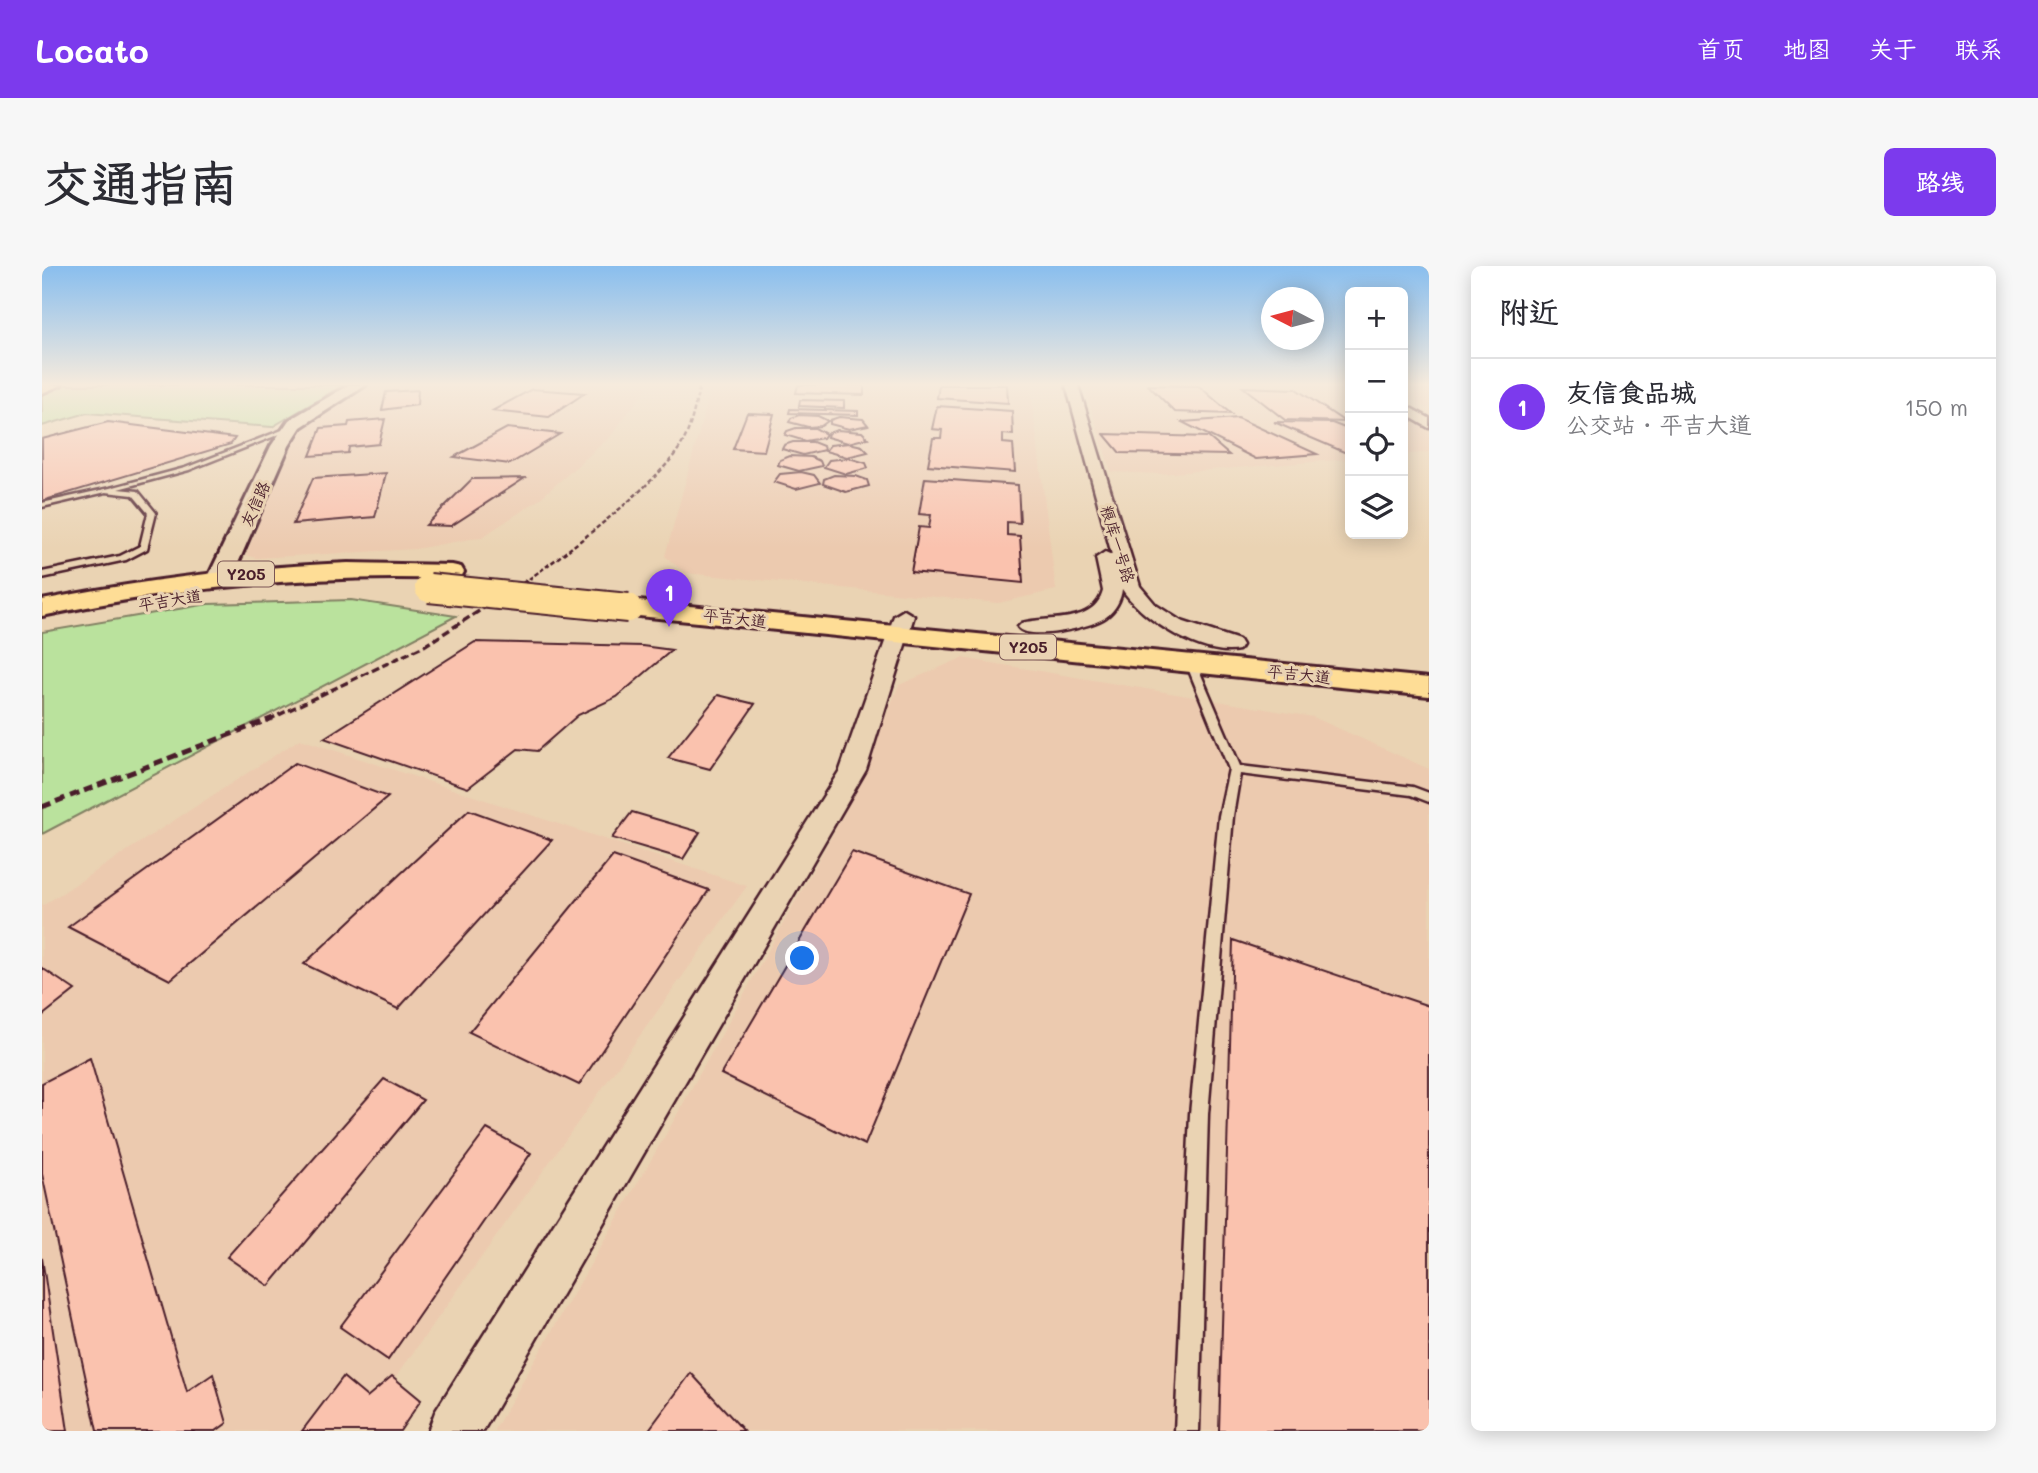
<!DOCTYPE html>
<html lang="zh">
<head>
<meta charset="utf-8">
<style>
	body { margin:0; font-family:Mali,"LXGW WenKai TC",sans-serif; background:#f7f7f7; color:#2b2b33 }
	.controls { position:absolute; right:21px; top:21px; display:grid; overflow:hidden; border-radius:10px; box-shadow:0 4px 18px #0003 }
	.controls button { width:63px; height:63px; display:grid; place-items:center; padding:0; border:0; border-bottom:2px solid #e1e1e2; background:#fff; color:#2b2b33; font:35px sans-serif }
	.compass { position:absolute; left:1219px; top:21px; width:63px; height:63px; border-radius:50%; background:#fff; box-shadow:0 4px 18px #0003; rotate:276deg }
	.you { position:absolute; left:761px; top:693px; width:24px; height:24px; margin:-18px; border:5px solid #fff; border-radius:50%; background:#1a73e8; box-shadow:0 0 0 10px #1a73e833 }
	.badge { display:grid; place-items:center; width:46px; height:46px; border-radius:50%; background:#7c3aed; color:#fff; font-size:23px; font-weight:700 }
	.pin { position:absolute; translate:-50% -58px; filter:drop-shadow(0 2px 4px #0008) }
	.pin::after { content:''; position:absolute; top:37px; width:24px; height:21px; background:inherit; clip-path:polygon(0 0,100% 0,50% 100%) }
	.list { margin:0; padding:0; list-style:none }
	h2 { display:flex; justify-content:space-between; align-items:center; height:91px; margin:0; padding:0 28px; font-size:30px }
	h2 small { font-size:23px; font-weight:400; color:#7c7c81 }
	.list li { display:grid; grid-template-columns:46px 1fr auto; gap:21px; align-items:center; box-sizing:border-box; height:98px; padding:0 28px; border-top:2px solid #e1e1e2 }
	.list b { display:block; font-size:26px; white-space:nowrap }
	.list p { margin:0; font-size:23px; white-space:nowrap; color:#7c7c81 }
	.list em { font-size:23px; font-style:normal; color:#7c7c81 }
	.icon { flex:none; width:38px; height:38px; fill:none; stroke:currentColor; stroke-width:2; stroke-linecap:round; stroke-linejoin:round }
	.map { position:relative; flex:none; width:1387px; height:1165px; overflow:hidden; border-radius:10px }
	header { display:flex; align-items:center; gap:42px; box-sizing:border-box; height:98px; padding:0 35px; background:#7c3aed; color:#fff }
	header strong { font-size:33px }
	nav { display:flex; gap:38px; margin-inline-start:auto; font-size:24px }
	.intro { display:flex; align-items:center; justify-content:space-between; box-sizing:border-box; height:168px; padding:0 42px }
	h1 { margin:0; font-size:49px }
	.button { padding:18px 32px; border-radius:10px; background:#7c3aed; color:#fff; font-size:24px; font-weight:700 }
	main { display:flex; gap:42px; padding:0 42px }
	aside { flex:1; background:#fff; border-radius:10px; box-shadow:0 4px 18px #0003 }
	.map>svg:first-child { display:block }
	.built { fill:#eccaaf }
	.green { fill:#bae29d; stroke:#828064; stroke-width:2 }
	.building { fill:#fac2ae; stroke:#4a1f2b; stroke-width:2 }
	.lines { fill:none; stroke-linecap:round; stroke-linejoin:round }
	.lane-casing { stroke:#4a1f2b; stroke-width:5 }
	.street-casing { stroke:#4a1f2b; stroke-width:5 }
	.secondary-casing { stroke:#4a1f2b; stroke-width:6 }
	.primary-casing { stroke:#4a1f2b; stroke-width:6 }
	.highway-casing { stroke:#4a1f2b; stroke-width:6 }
	.lane { fill:#ead3b3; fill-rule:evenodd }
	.street { fill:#ead3b3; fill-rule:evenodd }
	.secondary { fill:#ead3b3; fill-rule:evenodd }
	.primary { fill:#fedd96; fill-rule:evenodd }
	.highway { fill:#fedd96; fill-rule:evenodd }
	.rail-far2 { stroke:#4a1f2b; stroke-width:2.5; stroke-dasharray:4.5 2.5; stroke-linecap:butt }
	.rail-far1 { stroke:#4a1f2b; stroke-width:3.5; stroke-dasharray:8 3.5; stroke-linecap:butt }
	.rail { stroke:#4a1f2b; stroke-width:5; stroke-dasharray:10 5; stroke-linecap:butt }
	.primary-bridge-casing { stroke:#4a1f2b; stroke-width:32; stroke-linecap:butt }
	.primary-bridge { stroke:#fedd96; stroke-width:28 }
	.labels { text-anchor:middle; stroke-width:6; stroke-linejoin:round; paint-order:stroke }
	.far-street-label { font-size:16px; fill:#4a1f2b; stroke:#ead3b3 }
	.shield { fill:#ead3b3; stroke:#7a5554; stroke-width:2 }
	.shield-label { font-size:16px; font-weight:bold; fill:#4a1f2b }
</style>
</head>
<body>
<header>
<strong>Locato</strong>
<nav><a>首页</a><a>地图</a><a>关于</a><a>联系</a></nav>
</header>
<div class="intro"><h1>交通指南</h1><a class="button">路线</a></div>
<main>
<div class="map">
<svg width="1387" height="1165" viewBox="0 0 1387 1165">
	<rect width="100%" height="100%" fill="#ead3b3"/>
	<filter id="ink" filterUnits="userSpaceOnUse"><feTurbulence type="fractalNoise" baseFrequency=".0143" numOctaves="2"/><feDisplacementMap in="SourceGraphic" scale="14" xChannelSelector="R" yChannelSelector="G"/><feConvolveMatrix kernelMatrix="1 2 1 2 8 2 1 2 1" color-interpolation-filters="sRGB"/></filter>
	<g filter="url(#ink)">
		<g class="built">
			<polygon points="327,119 607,119 568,171 495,235 440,271 373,283 214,292 204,289 243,194 263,157"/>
			<polygon points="670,119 988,119 1014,324 956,337 643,307 623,290"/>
			<polygon points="1042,119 1308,119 1308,193 1118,208 1069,206"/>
			<polygon points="1361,119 1387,119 1387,143 1361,128"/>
			<polygon points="1361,149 1387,165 1387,186 1361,189"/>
			<polygon points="920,392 1271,451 1387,503 1387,1165 452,1165 631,856 802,548 857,419"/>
			<polygon points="258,473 705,620 315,1165 0,1165 0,640"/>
		</g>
		<g class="green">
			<polygon points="0,119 301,119 230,161 45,147 0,160"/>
			<polygon points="309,334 414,350 0,568 0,366 166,338"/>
		</g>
		<g class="building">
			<polygon points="756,119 822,119 822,129 754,127"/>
			<polygon points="897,119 965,119 966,137 895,132"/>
			<polygon points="1106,119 1157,120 1189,148 1133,146"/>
			<polygon points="1201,121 1254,123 1303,156 1243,154"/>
			<polygon points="490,123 543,127 507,151 450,145"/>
			<polygon points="376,124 375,139 340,144 344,126"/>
			<polygon points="758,134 802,135 802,142 757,140"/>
			<polygon points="895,140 970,145 971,169 961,168 961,177 971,178 973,206 886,199 891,172 899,172 900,164 890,163"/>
			<polygon points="748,143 816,145 816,149 747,147"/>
			<polygon points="705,147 732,148 722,185 691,183"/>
			<polygon points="757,149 776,150 786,155 779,160 766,161 747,156 749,152"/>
			<polygon points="797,151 821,153 826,159 807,163 788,158 788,154"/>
			<polygon points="1196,152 1275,188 1214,193 1140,156"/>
			<polygon points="343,153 337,178 307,181 306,187 268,190 279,162 306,160 307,156"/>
			<polygon points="66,156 193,172 189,178 0,235 0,173"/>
			<polygon points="1232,156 1290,157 1308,164 1308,185 1302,186"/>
			<polygon points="465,162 518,168 468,198 412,191"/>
			<polygon points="754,162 773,162 784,168 781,172 763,175 743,169 745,165"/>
			<polygon points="795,164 820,166 826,172 806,177 785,171 786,167"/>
			<polygon points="1062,168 1166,171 1187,189 1078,187"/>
			<polygon points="751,176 771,176 781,180 782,184 761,189 740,183 742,179"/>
			<polygon points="807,177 820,180 826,186 805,191 783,185 788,179"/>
			<polygon points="748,190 769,191 778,195 780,200 757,205 736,199 738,194"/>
			<polygon points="807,192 824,197 826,202 804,208 782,201 787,194"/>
			<polygon points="759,206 772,209 778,217 754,223 732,216 738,208"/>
			<polygon points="344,207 333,251 251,258 271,212"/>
			<polygon points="792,209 814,210 825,214 827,220 804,226 781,218 782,213"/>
			<polygon points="483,212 409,260 384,259 430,213"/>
			<polygon points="883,212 976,219 978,257 965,256 965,269 978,270 981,317 869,306 877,261 887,262 889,249 877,248"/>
			<polygon points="433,376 600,380 630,384 575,431 536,449 495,485 476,483 426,522 282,472"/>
			<polygon points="676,429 713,438 668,503 626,492"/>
			<polygon points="253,497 346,531 128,714 26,661"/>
			<polygon points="427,544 510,574 356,743 262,698"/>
			<polygon points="590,546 658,566 641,593 570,572"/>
			<polygon points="810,586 927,628 823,879 679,808"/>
			<polygon points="571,590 667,624 537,819 427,766"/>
			<polygon points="1191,674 1387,740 1387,1165 1177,1165"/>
			<polygon points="0,702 33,724 0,750"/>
			<polygon points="48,792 145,1126 171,1108 185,1157 174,1165 55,1165 0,908 0,817"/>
			<polygon points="342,813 381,834 227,1020 185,991"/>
			<polygon points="445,863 489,887 346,1094 298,1061"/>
			<polygon points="0,992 26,1165 0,1165"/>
			<polygon points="649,1107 702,1165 606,1165"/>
			<polygon points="350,1110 379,1134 358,1165 260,1165 301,1111 325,1131"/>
		</g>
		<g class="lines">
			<g class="lane-casing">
				<g id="lane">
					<polygon points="248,161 253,162 147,204 76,223 96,225 114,247 105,283 84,294 0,312 0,306 78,290 98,280 106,247 91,229 64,226 0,241 0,237 68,222 143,202"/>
					<polygon points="1149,394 1154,397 1198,500 1371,521 1387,527 1387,536 1369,529 1198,508 1191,550 1166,848 1157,1165 1133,1165 1148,848 1177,550 1187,503 1144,397"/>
				</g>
			</g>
			<g class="street-casing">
				<g id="street">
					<path d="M1024,119H1036L1098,320L1114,339L1139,355L1197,374L1200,379L1197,384C1161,392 1099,353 1080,323C1079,334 1073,344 1064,351C1051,361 987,376 976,361L980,357C1006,350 1052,359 1061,325L1054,292L1063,286L1070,289Z"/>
					<polygon points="1361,138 1387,152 1387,162 1361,147"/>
					<polygon points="862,344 872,350 824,504 441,1165 386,1165 393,1146 798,504 852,350"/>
				</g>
			</g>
			<g class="secondary-casing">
				<polygon id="secondary" points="307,119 324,119 259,161 247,180 190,311 187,316 169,316 166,311 229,180 247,154"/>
			</g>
			<g class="primary-casing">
				<g id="primary">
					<path d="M306,297L410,299L419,301L422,306L419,311L410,313C271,308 136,321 0,350V334C102,314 203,301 306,297Z"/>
					<polygon points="586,334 1387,412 1387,430 577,348 573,342 577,336"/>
				</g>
			</g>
			<g class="highway-casing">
				<polygon id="highway" points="0,119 19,119 0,127"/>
			</g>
			<use href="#lane" class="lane"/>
			<use href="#street" class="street"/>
			<use href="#secondary" class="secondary"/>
			<use href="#primary" class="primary"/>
			<use href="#highway" class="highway"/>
			<path class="rail-far2" d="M487,313C525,286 620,215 641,176C650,159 653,138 658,119"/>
			<polyline class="rail-far1" points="226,454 382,380 489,312"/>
			<polyline class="rail" points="0,541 231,452"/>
			<g class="primary-bridge-casing">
				<polyline id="primary-bridge" points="387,322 586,342"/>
			</g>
			<use href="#primary-bridge" class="primary-bridge"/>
		</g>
	</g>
	<linearGradient id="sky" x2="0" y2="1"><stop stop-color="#89beee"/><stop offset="0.42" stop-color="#f6ebdd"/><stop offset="1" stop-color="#f6ebdd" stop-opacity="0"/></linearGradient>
	<rect width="1387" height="282" fill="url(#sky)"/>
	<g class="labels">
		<g class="far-street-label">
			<text transform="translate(213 238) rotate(-66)" y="6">友信路</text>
			<text transform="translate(1076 278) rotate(73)" y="6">粮库一号路</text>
			<text transform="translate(128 334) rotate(-9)" y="6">平吉大道</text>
			<text transform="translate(693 352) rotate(6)" y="6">平吉大道</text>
			<text transform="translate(1257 408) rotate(6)" y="6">平吉大道</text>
		</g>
		<g class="shield">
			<rect x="176" y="295.5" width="56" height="25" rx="5"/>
			<rect x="958" y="368.5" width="56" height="25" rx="5"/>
		</g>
		<g class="shield-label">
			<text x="204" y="314">Y205</text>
			<text x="986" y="387">Y205</text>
		</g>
	</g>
</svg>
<div class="controls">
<button>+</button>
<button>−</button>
<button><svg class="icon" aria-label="locate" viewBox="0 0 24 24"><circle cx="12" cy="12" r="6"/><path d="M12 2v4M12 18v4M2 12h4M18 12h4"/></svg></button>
<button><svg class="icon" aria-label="layers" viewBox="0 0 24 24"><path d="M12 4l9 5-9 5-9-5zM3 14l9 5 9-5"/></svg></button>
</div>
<svg class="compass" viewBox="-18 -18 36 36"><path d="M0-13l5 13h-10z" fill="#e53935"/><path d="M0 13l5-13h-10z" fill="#7c7c81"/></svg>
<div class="you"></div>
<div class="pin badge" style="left:627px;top:361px">1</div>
</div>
<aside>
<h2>附近<small></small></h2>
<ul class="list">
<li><span class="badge">1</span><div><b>友信食品城</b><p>公交站 · 平吉大道</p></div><em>150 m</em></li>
</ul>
</aside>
</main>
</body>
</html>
